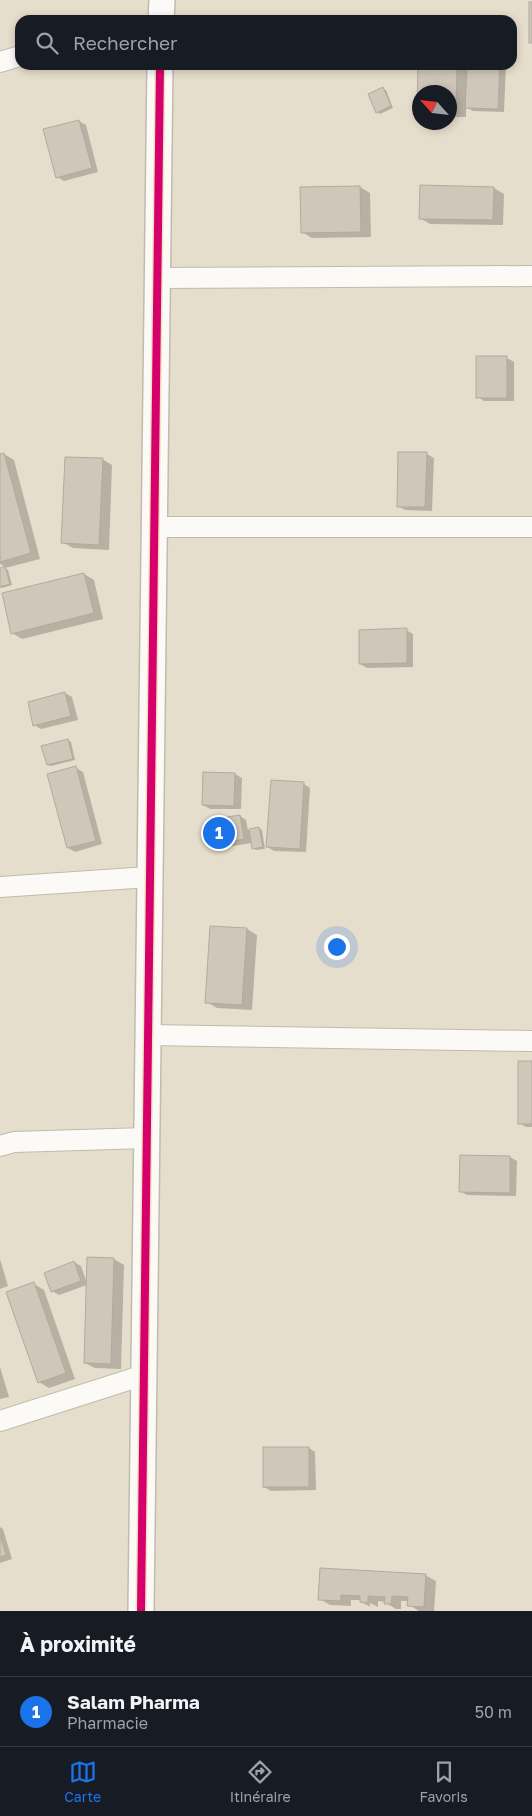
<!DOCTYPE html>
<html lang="fr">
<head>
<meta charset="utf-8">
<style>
	body { margin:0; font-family:"Golos Text",sans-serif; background:#20242c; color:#f1f3f6 }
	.compass { position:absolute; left:412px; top:85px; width:45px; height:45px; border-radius:50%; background:#171b24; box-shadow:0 2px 8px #0003; rotate:297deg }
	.you { position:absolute; left:336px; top:946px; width:18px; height:18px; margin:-12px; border:4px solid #fff; border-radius:50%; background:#1a73e8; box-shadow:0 0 0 8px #1a73e833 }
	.badge { display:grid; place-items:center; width:32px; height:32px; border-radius:50%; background:#1a73e8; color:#fff; font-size:16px; font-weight:700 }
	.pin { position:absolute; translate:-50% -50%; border:2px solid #fff; box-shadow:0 1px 5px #0006 }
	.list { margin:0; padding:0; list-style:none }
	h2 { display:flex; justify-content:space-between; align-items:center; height:65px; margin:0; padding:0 20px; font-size:21px }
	h2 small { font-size:16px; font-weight:400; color:#9ea1a6 }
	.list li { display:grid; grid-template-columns:32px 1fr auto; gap:15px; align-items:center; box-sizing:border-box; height:70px; padding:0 20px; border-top:1px solid #363941 }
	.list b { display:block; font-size:19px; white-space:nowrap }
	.list p { margin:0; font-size:16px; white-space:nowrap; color:#9ea1a6 }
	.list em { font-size:16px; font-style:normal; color:#9ea1a6 }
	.icon { flex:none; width:28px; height:28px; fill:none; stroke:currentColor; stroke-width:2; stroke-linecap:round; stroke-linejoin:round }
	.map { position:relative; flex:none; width:532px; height:1611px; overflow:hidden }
	.search { position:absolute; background:#171b24; box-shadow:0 2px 8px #0003; left:15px; right:15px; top:15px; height:55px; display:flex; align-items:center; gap:12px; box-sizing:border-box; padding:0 18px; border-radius:15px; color:#9ea1a6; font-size:19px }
	.sheet { height:135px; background:#171b24 }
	nav { display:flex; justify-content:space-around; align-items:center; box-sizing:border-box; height:70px; border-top:1px solid #363941; background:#171b24; font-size:14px; color:#9ea1a6 }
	nav a { display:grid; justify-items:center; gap:2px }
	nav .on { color:#1a73e8 }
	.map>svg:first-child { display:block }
	.shadow { fill:#0003 }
	.building { fill:#cfc8ba; stroke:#b1ab9d }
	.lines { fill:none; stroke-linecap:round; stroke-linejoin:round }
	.minor-casing { stroke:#c1bbac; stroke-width:22 }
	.tertiary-casing { stroke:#c1bbac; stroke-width:28 }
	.minor { stroke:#fbfaf7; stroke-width:20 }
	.tertiary { stroke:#fbfaf7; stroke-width:25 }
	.cycleway-casing { stroke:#f1e1c1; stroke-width:11 }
	.cycleway { stroke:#d6006c; stroke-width:8 }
</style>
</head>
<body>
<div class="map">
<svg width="532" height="1611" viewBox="0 0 532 1611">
	<rect width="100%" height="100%" fill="#e6decc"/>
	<g class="shadow">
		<polygon points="419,65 506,65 504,112 473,111 466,107 466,117 450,117 450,92 420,92"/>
		<polygon points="383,89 386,90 393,108 380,114 377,112"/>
		<polygon points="79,121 86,125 98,172 64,181 57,177"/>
		<polygon points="360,187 370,193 371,237 312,238 302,232"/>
		<polygon points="494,188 504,194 503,225 430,224 420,218"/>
		<polygon points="507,358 514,362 514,401 484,401 478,397"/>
		<polygon points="4,454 14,460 40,559 5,568 8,570 12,585 2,588 0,587 0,569 6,567 0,564 0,455"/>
		<polygon points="427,454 434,458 432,511 405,510 398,506"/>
		<polygon points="102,459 112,465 109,550 73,548 62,542"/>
		<polygon points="84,574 94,580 103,619 22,639 12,633"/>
		<polygon points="406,630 413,634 413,667 367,668 360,664"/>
		<polygon points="65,693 72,697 78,720 41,729 34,725"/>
		<polygon points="68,740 71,742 75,760 51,766 48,765"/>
		<polygon points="76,768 83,772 102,844 75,852 68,848"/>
		<polygon points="235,774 242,778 241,809 210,809 203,805"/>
		<polygon points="304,784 310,788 306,852 274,851 267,847"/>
		<polygon points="240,816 246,820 248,830 259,828 262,830 265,849 256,850 253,848 252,843 220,848 214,844"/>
		<polygon points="247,929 257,935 252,1010 217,1008 207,1002"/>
		<polygon points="532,1062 532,1127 526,1127 519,1123"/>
		<polygon points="461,1156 510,1157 517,1161 516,1196 467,1195 460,1191"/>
		<polygon points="0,1259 8,1286 0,1289"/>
		<polygon points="114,1259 124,1265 121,1369 95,1368 85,1363 87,1285 59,1295 52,1291 74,1262 81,1266 87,1283"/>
		<polygon points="34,1284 44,1290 75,1379 49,1388 39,1382"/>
		<polygon points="0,1367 9,1397 0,1399"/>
		<polygon points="309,1448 315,1452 316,1490 271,1491 264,1487"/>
		<polygon points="0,1527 3,1529 12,1559 0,1563"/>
		<polygon points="425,1575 436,1581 434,1611 419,1611 409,1605 409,1601 401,1601 401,1609 396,1609 386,1603 386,1602 378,1601 378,1607 370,1603 370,1606 373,1608 361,1602 361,1600 351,1600 351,1606 330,1605 320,1599"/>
	</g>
	<g class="building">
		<rect x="529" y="2" width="3" height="41"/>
		<polygon points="418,65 457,65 456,112 450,112 450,92 420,92 420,112 417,111"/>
		<polygon points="467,65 500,65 498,109 465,108"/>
		<polygon points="383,87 391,106 376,113 368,94"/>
		<polygon points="79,120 92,168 56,178 43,129"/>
		<polygon points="420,185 494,187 493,220 419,219"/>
		<polygon points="360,186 361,232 301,233 300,187"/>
		<rect x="476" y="356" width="31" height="42"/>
		<polygon points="398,452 427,452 425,507 397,507"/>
		<polygon points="4,453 31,553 0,562 0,454"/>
		<polygon points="65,457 103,458 99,545 61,543"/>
		<polygon points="5,566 10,584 0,587 0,568"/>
		<polygon points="84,573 94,613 11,634 2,593"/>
		<polygon points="407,628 407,663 359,664 359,630"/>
		<polygon points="65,692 71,716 33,726 28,702"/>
		<polygon points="68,739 73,759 47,765 41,746"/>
		<polygon points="76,766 96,841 67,848 47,774"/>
		<polygon points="203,772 235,773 234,806 202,805"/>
		<polygon points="271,780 304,782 300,849 266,847"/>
		<polygon points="240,815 244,839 212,845 208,820"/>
		<polygon points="259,827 263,847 252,849 249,829"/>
		<polygon points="210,926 247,928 242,1005 205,1003"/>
		<rect x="518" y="1061" width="14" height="63"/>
		<polygon points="460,1155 510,1156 510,1193 459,1192"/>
		<polygon points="87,1257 114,1258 111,1364 84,1363"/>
		<polygon points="74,1261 81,1281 51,1292 44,1273"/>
		<polygon points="34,1282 66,1373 38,1383 6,1292"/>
		<rect x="263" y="1447" width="46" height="40"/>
		<polygon points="0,1535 6,1555 0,1557"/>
		<polygon points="320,1568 426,1574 424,1607 407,1606 408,1597 392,1596 391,1604 384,1604 385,1597 368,1596 368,1603 360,1602 360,1596 341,1595 341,1601 318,1600"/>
	</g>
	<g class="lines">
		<g class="minor-casing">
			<g id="minor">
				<polyline points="0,62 20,56"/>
				<polyline points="157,278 532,276"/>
				<polyline points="153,527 532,527"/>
				<polyline points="0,887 149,877"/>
				<polyline points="148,1035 532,1041"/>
				<polyline points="0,1146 14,1142 146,1138"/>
				<polyline points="0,1421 144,1375"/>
			</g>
		</g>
		<g class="tertiary-casing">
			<g id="tertiary">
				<polyline points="161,20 162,0"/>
				<polyline points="141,1611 160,65"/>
			</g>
		</g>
		<use href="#minor" class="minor"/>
		<use href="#tertiary" class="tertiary"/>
		<g class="cycleway-casing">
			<polyline id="cycleway" points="141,1611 160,65"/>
		</g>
		<use href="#cycleway" class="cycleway"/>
	</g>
</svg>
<svg class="compass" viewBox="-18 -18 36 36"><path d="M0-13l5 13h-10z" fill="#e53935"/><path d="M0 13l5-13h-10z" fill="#9ea1a6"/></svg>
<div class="you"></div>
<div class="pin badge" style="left:219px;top:833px">1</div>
<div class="search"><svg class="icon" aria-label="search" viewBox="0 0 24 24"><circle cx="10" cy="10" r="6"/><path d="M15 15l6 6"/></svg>Rechercher</div>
</div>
<section class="sheet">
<h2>À proximité<small></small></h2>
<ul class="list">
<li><span class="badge">1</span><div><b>Salam Pharma</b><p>Pharmacie</p></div><em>50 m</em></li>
</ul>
</section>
<nav>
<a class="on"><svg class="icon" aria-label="map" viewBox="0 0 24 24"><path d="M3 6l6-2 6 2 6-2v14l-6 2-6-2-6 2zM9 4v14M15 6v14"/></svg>Carte</a>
<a><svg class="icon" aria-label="directions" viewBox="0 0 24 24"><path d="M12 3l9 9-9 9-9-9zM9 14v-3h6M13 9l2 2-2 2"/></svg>Itinéraire</a>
<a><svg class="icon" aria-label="saved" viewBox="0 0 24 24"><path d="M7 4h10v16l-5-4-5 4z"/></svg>Favoris</a>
</nav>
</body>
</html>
